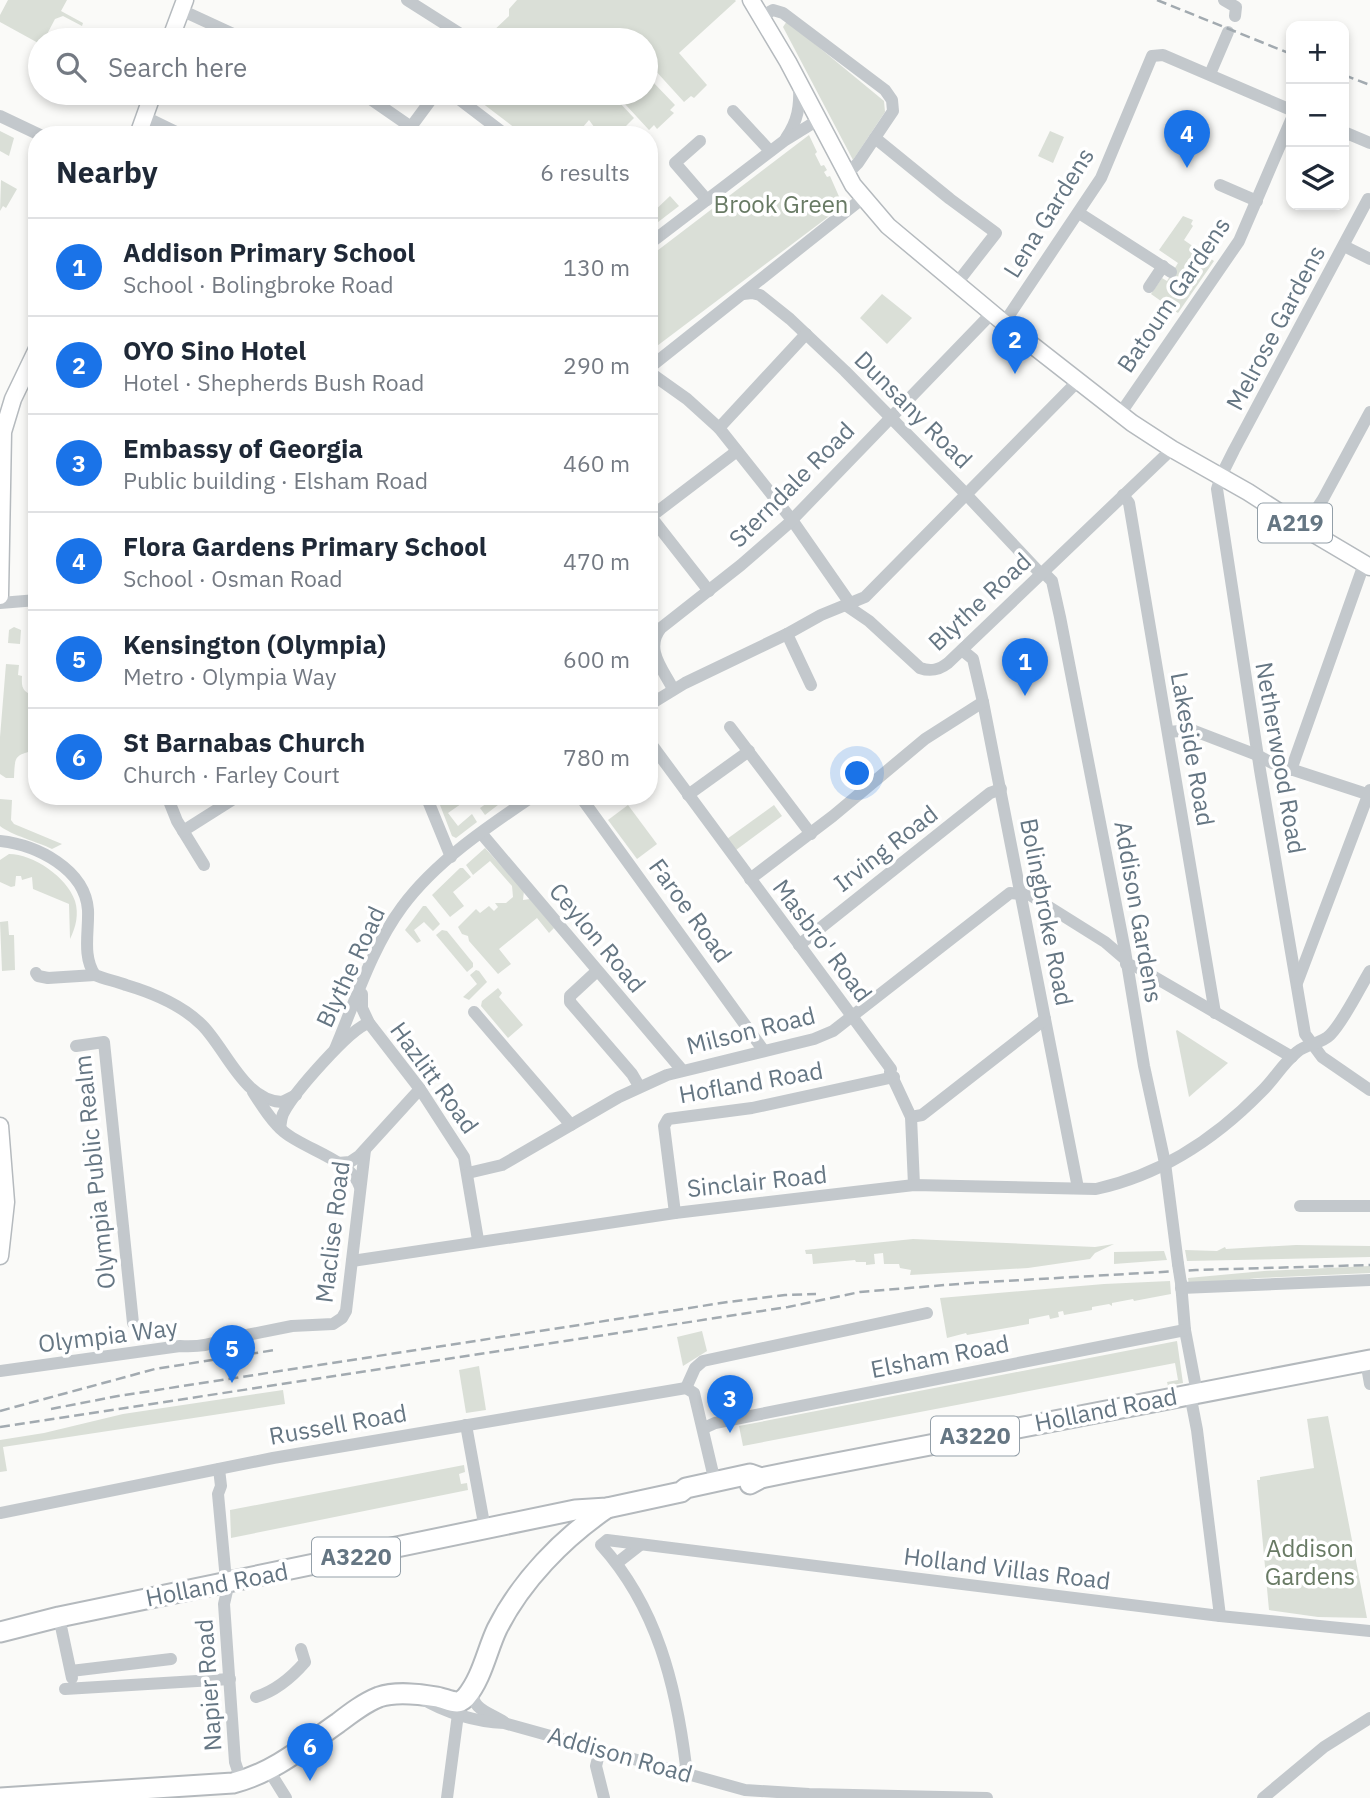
<!DOCTYPE html>
<html lang="en">
<head>
<meta charset="utf-8">
<style>
	body { margin:0; font-family:"IBM Plex Sans",sans-serif; background:#f2f2f3; color:#1f2937 }
	.controls { position:absolute; right:21px; top:21px; display:grid; overflow:hidden; border-radius:14px; box-shadow:0 4px 10px #0003 }
	.controls button { width:63px; height:63px; display:grid; place-items:center; padding:0; border:0; border-bottom:2px solid #e0e1e3; background:#fff; color:#1f2937; font:35px sans-serif }
	.you { position:absolute; left:858px; top:774px; width:24px; height:24px; margin:-18px; border:5px solid #fff; border-radius:50%; background:#1a73e8; box-shadow:0 0 0 10px #1a73e833 }
	.badge { display:grid; place-items:center; width:46px; height:46px; border-radius:50%; background:#1a73e8; color:#fff; font-size:23px; font-weight:700 }
	.pin { position:absolute; translate:-50% -58px; filter:drop-shadow(0 2px 4px #0008) }
	.pin::after { content:''; position:absolute; top:37px; width:24px; height:21px; background:inherit; clip-path:polygon(0 0,100% 0,50% 100%) }
	.list { margin:0; padding:0; list-style:none }
	h2 { display:flex; justify-content:space-between; align-items:center; height:91px; margin:0; padding:0 28px; font-size:30px }
	h2 small { font-size:23px; font-weight:400; color:#747a83 }
	.list li { display:grid; grid-template-columns:46px 1fr auto; gap:21px; align-items:center; box-sizing:border-box; height:98px; padding:0 28px; border-top:2px solid #e0e1e3 }
	.list b { display:block; font-size:26px; white-space:nowrap }
	.list p { margin:0; font-size:23px; white-space:nowrap; color:#747a83 }
	.list em { font-size:23px; font-style:normal; color:#747a83 }
	.icon { flex:none; width:38px; height:38px; fill:none; stroke:currentColor; stroke-width:2; stroke-linecap:round; stroke-linejoin:round }
	.map { position:relative; flex:none; width:1370px; height:1798px; overflow:hidden }
	.search { position:absolute; background:#fff; box-shadow:0 4px 10px #0003; left:28px; top:28px; width:630px; height:77px; display:flex; align-items:center; gap:18px; box-sizing:border-box; padding:0 24px; border-radius:38px; color:#747a83; font-size:26px }
	.panel { position:absolute; background:#fff; box-shadow:0 4px 10px #0003; left:28px; top:126px; width:630px; height:679px; border-radius:28px }
	.map>svg:first-child { display:block }
	.green { fill:#dadfd7 }
	.lines { fill:none; stroke-linecap:round; stroke-linejoin:round }
	.major-casing { stroke:#b5babe; stroke-width:19 }
	.highway-casing { stroke:#b4b9bd; stroke-width:23 }
	.minor { stroke:#c3c8cc; stroke-width:12 }
	.major { stroke:#fff; stroke-width:16 }
	.highway { stroke:#fff; stroke-width:19 }
	.rail { stroke:#a2aab0; stroke-width:2.5; stroke-dasharray:10 5; stroke-linecap:butt }
	.minor-bridge { stroke:#c3c8cc; stroke-width:12 }
	.labels { text-anchor:middle; stroke-width:7; stroke-linejoin:round; paint-order:stroke }
	.shield { fill:#fff; stroke:#939fa8; stroke-width:2 }
	.shield-label { font-size:23px; font-weight:bold; fill:#657683 }
	.park-label { font-size:24px; fill:#687a64; stroke:#fff }
	.street-label { font-size:24px; fill:#657683; stroke:#fff }
</style>
</head>
<body>
<div class="map">
<svg width="1370" height="1798" viewBox="0 0 1370 1798">
	<rect width="100%" height="100%" fill="#fafaf8"/>
	<g class="green">
		<polygon points="8,0 67,0 61,11 83,23 82,26 63,16 55,19 44,40 40,40 40,44 0,22 0,15"/>
		<polygon points="517,0 735,0 736,1 679,53 707,85 694,98 691,96 684,102 654,69 646,77 646,40 488,40 490,34 509,16 509,9"/>
		<polygon points="787,21 884,101 885,112 853,160 783,27"/>
		<polygon points="651,80 675,105 670,110 674,113 657,129 654,125 649,130 625,104 630,100 627,96 631,93 646,93 646,84"/>
		<polygon points="469,93 629,93 619,102 634,118 617,135 600,135 589,120 576,135 524,135"/>
		<polygon points="0,131 14,138 9,156 0,151"/>
		<polygon points="1050,131 1064,137 1053,163 1038,156"/>
		<polygon points="809,135 817,152 815,154 821,166 824,165 827,170 824,172 827,177 830,176 841,201 840,208 649,352 649,257"/>
		<polygon points="1,180 17,189 6,208 3,206 0,211"/>
		<polygon points="670,196 679,206 649,229 649,216"/>
		<polygon points="1183,216 1193,220 1191,224 1193,226 1184,240 1214,261 1178,313 1151,294 1162,278 1167,281 1178,263 1159,250"/>
		<polygon points="882,294 912,318 887,344 860,318"/>
		<polygon points="14,627 21,630 20,644 8,643 9,630"/>
		<path d="M6,664L19,665L18,675L22,676C21,690 24,692 37,697V750C14,755 15,756 14,778H6L0,774V737Z"/>
		<polygon points="462,796 468,799 448,813 458,826 472,814 477,822 456,838 452,836 440,805"/>
		<polygon points="497,796 507,796 507,798 485,815 480,808"/>
		<path d="M0,799L12,800L11,820L14,824L62,844L52,849C38,842 11,835 0,826Z"/>
		<polygon points="628,805 657,844 637,859 608,820"/>
		<polygon points="774,805 782,816 736,850 727,839"/>
		<polygon points="485,848 524,891 523,900 530,899 554,928 549,933 537,918 499,949 511,964 498,974 469,941 468,936 462,934 458,927 476,909 480,913 489,906 494,911 498,907 495,903 506,903 513,897 512,886 490,861 473,875 466,865"/>
		<path d="M9,854C33,854 67,877 75,901C79,914 76,927 70,939L69,904L33,889L32,877L22,880L21,876H16L15,886L11,887L0,882V860Z"/>
		<polygon points="460,868 463,868 471,877 453,892 464,906 450,917 432,895"/>
		<polygon points="423,906 426,906 440,924 433,931 424,922 414,930 421,941 417,943 405,930"/>
		<polygon points="8,921 9,935 14,935 15,970 2,971 0,922"/>
		<polygon points="442,930 447,931 473,963 473,967 467,972 436,935"/>
		<polygon points="476,970 479,971 487,982 469,1000 463,997 477,984 470,975"/>
		<polygon points="498,988 502,993 499,997 523,1025 508,1038 481,1006 482,1001"/>
		<polygon points="1177,1030 1228,1063 1189,1097 1176,1031"/>
		<polygon points="913,1239 1095,1247 1114,1244 1095,1253 1090,1259 1028,1268 910,1275 911,1270 900,1268 899,1264 884,1264 883,1253 874,1254 875,1264 866,1265 866,1262 856,1262 855,1260 813,1264 812,1254 806,1254 805,1250"/>
		<polygon points="1296,1245 1370,1246 1370,1257 1187,1261 1185,1250 1217,1251 1225,1247 1226,1249"/>
		<polygon points="1164,1251 1167,1260 1114,1264 1114,1252"/>
		<polygon points="1370,1266 1370,1273 1258,1278 1189,1286 1188,1278 1264,1271"/>
		<polygon points="1170,1281 1171,1294 1134,1301 1133,1299 1112,1303 1112,1306 1109,1304 1092,1307 1092,1310 1064,1315 1063,1311 1058,1312 1059,1317 1050,1319 1049,1315 1029,1319 1029,1324 967,1335 966,1333 947,1338 940,1298 1104,1284"/>
		<polygon points="702,1331 707,1351 683,1366 677,1337"/>
		<polygon points="1177,1341 1183,1383 1168,1386 1167,1382 1178,1380 1175,1363 743,1446 739,1426"/>
		<polygon points="479,1366 486,1410 466,1413 459,1370"/>
		<polygon points="283,1390 285,1404 3,1447 7,1471 0,1472 0,1440 44,1433 123,1414"/>
		<polygon points="1328,1416 1367,1618 1318,1617 1269,1610 1257,1480 1260,1480 1260,1477 1314,1468 1307,1419"/>
		<polygon points="464,1465 465,1472 459,1474 461,1484 467,1483 468,1490 231,1538 230,1510"/>
	</g>
	<g class="lines">
		<g class="major-casing">
			<g id="major">
				<polyline points="751,0 788,62 853,185 888,226 1004,323 1132,423 1172,449 1248,492 1304,528 1370,567"/>
				<polyline points="170,40 185,0"/>
				<polyline points="138,135 153,93"/>
				<polyline points="0,596 3,432 13,399 37,349"/>
				<polyline points="0,1126 6,1202 0,1256"/>
			</g>
		</g>
		<g class="highway-casing">
			<g id="highway">
				<polyline points="750,1484 761,1478 795,1471 1370,1360"/>
				<polyline points="0,1632 59,1617 575,1510 607,1508 681,1492 686,1488 750,1474 761,1478"/>
				<path d="M0,1798L233,1783C273,1773 305,1746 338,1723C351,1713 364,1703 379,1697C396,1691 419,1694 437,1697C443,1698 451,1702 457,1702C461,1702 464,1699 466,1697C482,1678 487,1650 497,1629C521,1581 563,1538 607,1508"/>
			</g>
		</g>
		<g class="minor">
			<polyline points="407,0 470,40"/>
			<polyline points="1224,0 1236,7 1235,16"/>
			<polyline points="181,10 246,40"/>
			<polyline points="762,16 773,10 783,13 885,90 892,100 893,111 858,163 847,174"/>
			<polyline points="1210,74 1228,32"/>
			<polyline points="356,93 372,100 411,127"/>
			<polyline points="451,93 506,135"/>
			<polyline points="733,111 770,151"/>
			<polyline points="0,116 40,135"/>
			<polyline points="145,117 182,135"/>
			<polyline points="1344,132 1370,143"/>
			<polyline points="405,135 436,93"/>
			<path d="M786,138C798,121 800,106 799,86"/>
			<polyline points="875,138 950,199 996,233 957,283"/>
			<polyline points="700,141 675,163 707,200"/>
			<polyline points="1220,185 1257,201"/>
			<polyline points="1368,199 1234,450 1221,476 1217,489 1260,770 1305,1034 1322,1057 1370,1090"/>
			<polyline points="1079,213 1171,272"/>
			<polyline points="649,244 784,141 818,120"/>
			<polyline points="1344,246 1370,259"/>
			<polyline points="1149,287 1163,266"/>
			<polyline points="743,294 752,293 760,295 790,319 845,371 962,490 1041,574"/>
			<polyline points="1004,323 1101,178 1152,56 1163,55 1291,110"/>
			<polyline points="649,368 863,198"/>
			<polyline points="649,372 687,399 719,428 792,520 847,599 847,606"/>
			<polyline points="1120,414 1239,241 1291,120"/>
			<polyline points="719,428 806,334"/>
			<polyline points="1123,495 1129,503 1215,1013"/>
			<polyline points="651,517 709,591"/>
			<polyline points="649,518 737,451"/>
			<polyline points="1304,528 1323,499 1370,412"/>
			<polyline points="1043,572 1052,581 1060,617 1125,951 1144,1066 1165,1163 1178,1264"/>
			<polyline points="0,603 37,600"/>
			<path d="M847,606L869,621L920,668C931,672 939,670 948,663L1172,449"/>
			<polyline points="787,634 811,685"/>
			<polyline points="962,650 973,659 983,702 1078,1188"/>
			<path d="M673,689C663,669 644,649 661,628L741,565L788,524L992,313"/>
			<polyline points="649,705 685,683 787,634 821,615 865,597 1078,381"/>
			<polyline points="730,727 811,834"/>
			<polyline points="1168,732 1192,730 1257,755 1272,763 1370,795"/>
			<polyline points="649,741 891,1069 890,1072 911,1117 914,1185"/>
			<polyline points="1291,770 1364,564"/>
			<polyline points="688,795 749,751"/>
			<polyline points="167,796 177,821 204,865"/>
			<polyline points="426,796 451,857"/>
			<polyline points="580,796 764,1051"/>
			<polyline points="183,831 232,800"/>
			<polyline points="481,833 682,1070"/>
			<path d="M0,841C37,845 85,869 88,910C89,932 82,956 95,975C104,979 115,981 126,985C153,993 182,1005 202,1025C226,1049 244,1101 282,1102L296,1095"/>
			<polyline points="750,879 833,816 925,739 983,702"/>
			<polyline points="799,945 990,793 1001,789"/>
			<polyline points="1126,964 1137,967 1292,1057"/>
			<polyline points="597,971 570,996 570,1002 632,1074 639,1086"/>
			<polyline points="36,973 38,976 48,978 95,975"/>
			<polyline points="1297,983 1370,790"/>
			<polyline points="362,994 362,1008 369,1023 420,1089 464,1157 478,1240"/>
			<polyline points="474,1012 571,1125"/>
			<polyline points="76,1046 104,1042 133,1323"/>
			<path d="M335,1049C355,1002 371,949 402,907C435,862 487,827 533,796"/>
			<path d="M253,1092C262,1106 272,1122 284,1132C306,1150 351,1160 360,1187"/>
			<polyline points="911,1117 922,1115 1045,1019"/>
			<path d="M280,1128C281,1123 281,1117 284,1112C294,1093 350,1028 369,1023"/>
			<polyline points="338,1163 350,1162 359,1156 420,1089"/>
			<polyline points="468,1173 502,1165 619,1097 667,1075 814,1039 833,1031 1010,893 1030,895 1105,942 1126,960"/>
			<polyline points="1300,1206 1370,1206"/>
			<polyline points="675,1213 664,1126 668,1119 752,1108 894,1077"/>
			<path d="M352,1261L675,1213L914,1185L1096,1189C1160,1175 1216,1138 1261,1092C1274,1080 1283,1063 1297,1052C1306,1044 1321,1044 1330,1035C1344,1021 1359,989 1370,971"/>
			<polyline points="1181,1283 1185,1330 1197,1393"/>
			<polyline points="1181,1288 1370,1280"/>
			<polyline points="1366,1361 1370,1384"/>
			<path d="M0,1371L180,1346C195,1347 208,1346 222,1340L292,1326L333,1324L342,1318L346,1311L365,1150"/>
			<polyline points="686,1388 695,1368 703,1361 927,1313"/>
			<polyline points="686,1388 694,1393 715,1482"/>
			<polyline points="1190,1394 1197,1430 1220,1616"/>
			<polyline points="466,1425 485,1529"/>
			<polyline points="704,1428 715,1423 1185,1330"/>
			<polyline points="219,1469 221,1486 218,1494 227,1591 224,1604 235,1762 239,1774 244,1780"/>
			<polyline points="0,1513 273,1458 686,1388"/>
			<polyline points="617,1563 640,1545"/>
			<polyline points="59,1617 72,1678"/>
			<polyline points="71,1671 171,1659"/>
			<path d="M473,1688C470,1710 489,1712 504,1722"/>
			<polyline points="65,1689 230,1679"/>
			<path d="M256,1697C275,1691 292,1677 305,1662L301,1649"/>
			<path d="M421,1698C445,1713 477,1722 504,1723L745,1790L809,1794L987,1798"/>
			<polyline points="600,1750 596,1766 604,1798"/>
			<polyline points="268,1769 286,1798"/>
			<path d="M684,1773L686,1766C676,1685 657,1607 601,1545L607,1540L1220,1616L1370,1631"/>
			<polyline points="447,1798 458,1714"/>
			<polyline points="1263,1798 1324,1747 1370,1718"/>
		</g>
		<use href="#major" class="major"/>
		<use href="#highway" class="highway"/>
		<g class="rail">
			<polyline points="1157,0 1291,54"/>
			<polyline points="1344,75 1370,85"/>
			<polyline points="51,1409 118,1396 728,1302 785,1295 816,1294"/>
			<polyline points="0,1411 155,1369 275,1350"/>
			<polyline points="0,1427 788,1307 860,1292 970,1283 1196,1270 1370,1265"/>
		</g>
		<polyline class="minor-bridge" points="1178,1264 1181,1283"/>
	</g>
	<g class="labels">
		<g class="shield">
			<rect x="1258" y="503.5" width="74" height="39" rx="5"/>
			<rect x="931" y="1416.5" width="88" height="39" rx="5"/>
			<rect x="312" y="1537.5" width="88" height="39" rx="5"/>
		</g>
		<g class="shield-label">
			<text x="1295" y="531">A219</text>
			<text x="975" y="1444">A3220</text>
			<text x="356" y="1565">A3220</text>
		</g>
		<g class="park-label">
			<text x="781" y="213">Brook Green</text>
			<text x="1310" y="1557">Addison<tspan x="1310" dy="28">Gardens</tspan></text>
		</g>
		<g class="street-label">
			<text transform="translate(1049 213) rotate(-58)" y="8">Lena Gardens</text>
			<text transform="translate(1174 295) rotate(-56)" y="8">Batoum Gardens</text>
			<text transform="translate(1276 328) rotate(-62)" y="8">Melrose Gardens</text>
			<text transform="translate(913 410) rotate(45)" y="8">Dunsany Road</text>
			<text transform="translate(792 485) rotate(-45)" y="8">Sterndale Road</text>
			<text transform="translate(980 602) rotate(-43)" y="8">Blythe Road</text>
			<text transform="translate(1192 749) rotate(80)" y="8">Lakeside Road</text>
			<text transform="translate(1280 758) rotate(80)" y="8">Netherwood Road</text>
			<text transform="translate(886 849) rotate(-38)" y="8">Irving Road</text>
			<text transform="translate(690 911) rotate(54)" y="8">Faroe Road</text>
			<text transform="translate(1046 912) rotate(79)" y="8">Bolingbroke Road</text>
			<text transform="translate(1138 912) rotate(80)" y="8">Addison Gardens</text>
			<text transform="translate(597 938) rotate(50)" y="8">Ceylon Road</text>
			<text transform="translate(822 941) rotate(53)" y="8">Masbro' Road</text>
			<text transform="translate(351 967) rotate(-65)" y="8">Blythe Road</text>
			<text transform="translate(751 1031) rotate(-14)" y="8">Milson Road</text>
			<text transform="translate(434 1078) rotate(54)" y="8">Hazlitt Road</text>
			<text transform="translate(751 1083) rotate(-10)" y="8">Hofland Road</text>
			<text transform="translate(95 1172) rotate(-96)" y="8">Olympia Public Realm</text>
			<text transform="translate(757 1182) rotate(-6)" y="8">Sinclair Road</text>
			<text transform="translate(333 1232) rotate(-83)" y="8">Maclise Road</text>
			<text transform="translate(108 1336) rotate(-7)" y="8">Olympia Way</text>
			<text transform="translate(940 1357) rotate(-11)" y="8">Elsham Road</text>
			<text transform="translate(1106 1410) rotate(-11)" y="8">Holland Road</text>
			<text transform="translate(338 1425) rotate(-10)" y="8">Russell Road</text>
			<text transform="translate(1007 1569) rotate(7)" y="8">Holland Villas Road</text>
			<text transform="translate(217 1585) rotate(-11)" y="8">Holland Road</text>
			<text transform="translate(209 1685) rotate(-94)" y="8">Napier Road</text>
			<text transform="translate(620 1755) rotate(16)" y="8">Addison Road</text>
		</g>
	</g>
</svg>
<div class="controls">
<button>+</button>
<button>−</button>
<button><svg class="icon" aria-label="layers" viewBox="0 0 24 24"><path d="M12 4l9 5-9 5-9-5zM3 14l9 5 9-5"/></svg></button>
</div>
<div class="you"></div>
<div class="pin badge" style="left:1025px;top:696px">1</div>
<div class="pin badge" style="left:1015px;top:374px">2</div>
<div class="pin badge" style="left:730px;top:1433px">3</div>
<div class="pin badge" style="left:1187px;top:168px">4</div>
<div class="pin badge" style="left:232px;top:1383px">5</div>
<div class="pin badge" style="left:310px;top:1781px">6</div>
<div class="search"><svg class="icon" aria-label="search" viewBox="0 0 24 24"><circle cx="10" cy="10" r="6"/><path d="M15 15l6 6"/></svg>Search here</div>
<section class="panel">
<h2>Nearby<small>6 results</small></h2>
<ul class="list">
<li><span class="badge">1</span><div><b>Addison Primary School</b><p>School · Bolingbroke Road</p></div><em>130 m</em></li>
<li><span class="badge">2</span><div><b>OYO Sino Hotel</b><p>Hotel · Shepherds Bush Road</p></div><em>290 m</em></li>
<li><span class="badge">3</span><div><b>Embassy of Georgia</b><p>Public building · Elsham Road</p></div><em>460 m</em></li>
<li><span class="badge">4</span><div><b>Flora Gardens Primary School</b><p>School · Osman Road</p></div><em>470 m</em></li>
<li><span class="badge">5</span><div><b>Kensington (Olympia)</b><p>Metro · Olympia Way</p></div><em>600 m</em></li>
<li><span class="badge">6</span><div><b>St Barnabas Church</b><p>Church · Farley Court</p></div><em>780 m</em></li>
</ul>
</section>
</div>
</body>
</html>
